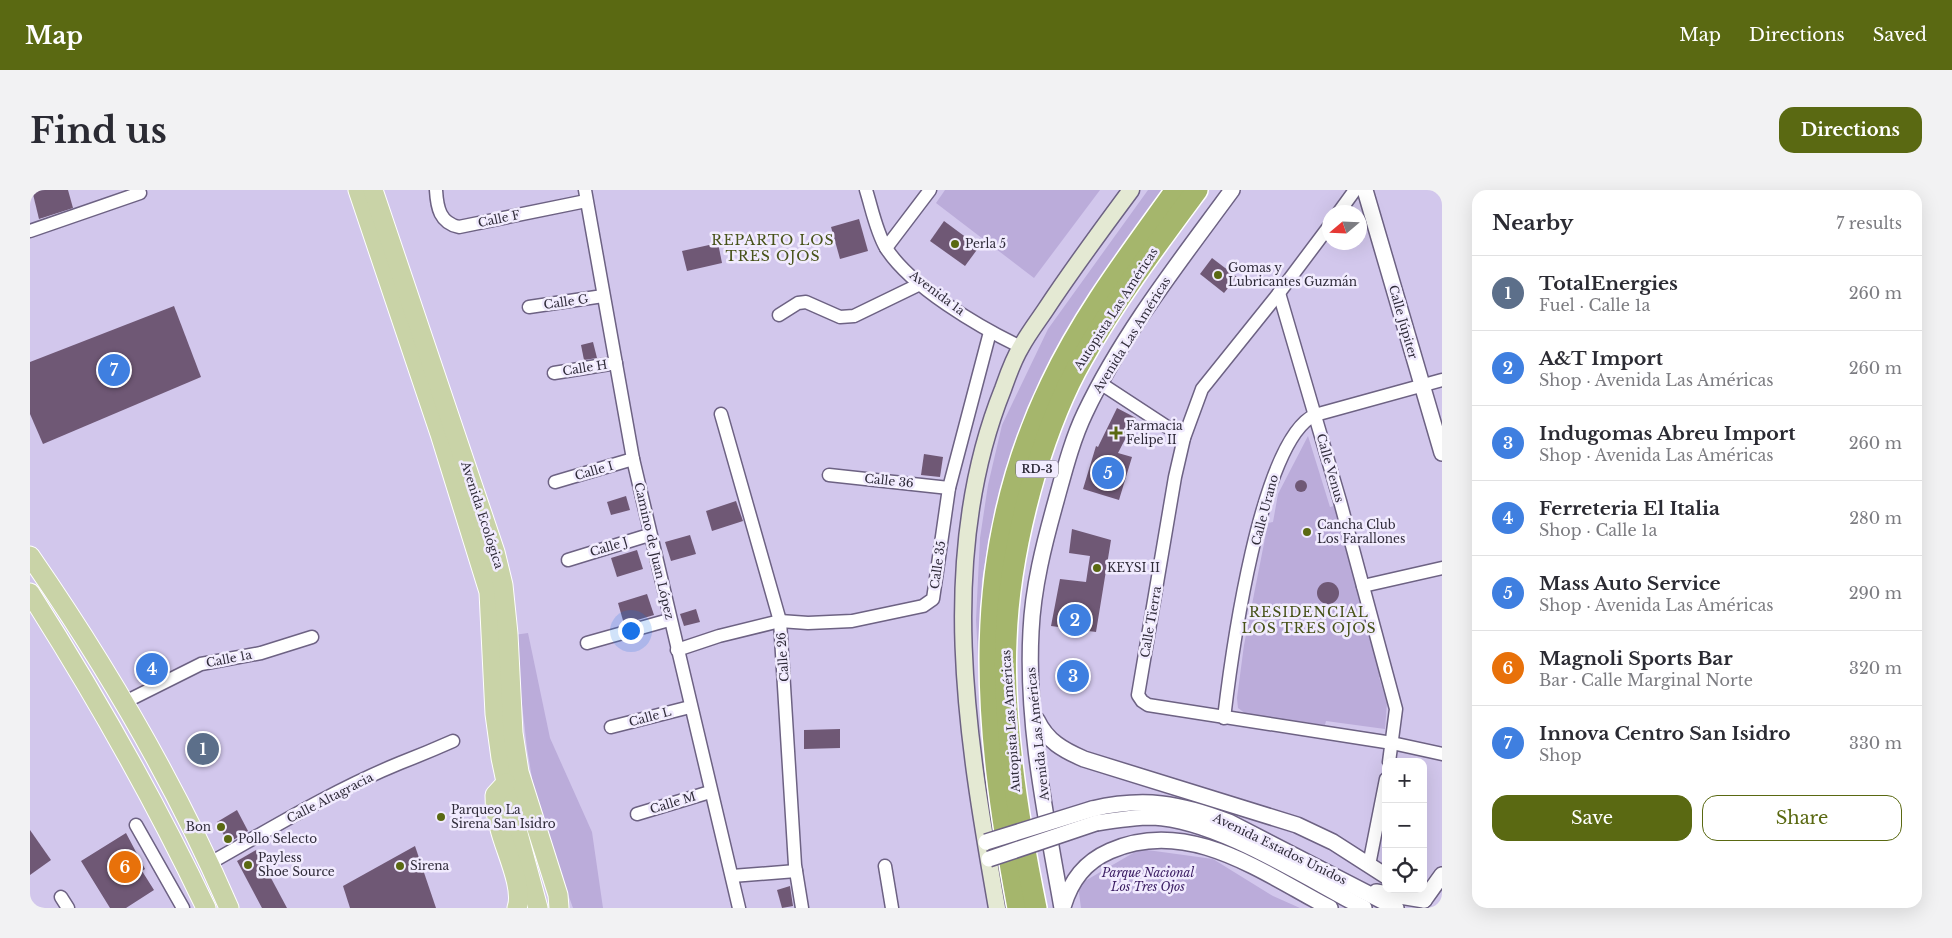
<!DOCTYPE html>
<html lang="en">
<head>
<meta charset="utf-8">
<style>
	body { margin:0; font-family:"Libre Baskerville",serif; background:#f2f2f3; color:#2b2b33 }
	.controls { position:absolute; right:15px; bottom:15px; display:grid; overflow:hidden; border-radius:10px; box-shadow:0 5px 20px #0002 }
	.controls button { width:45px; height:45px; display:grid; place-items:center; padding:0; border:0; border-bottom:1px solid #e1e1e2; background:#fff; color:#2b2b33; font:25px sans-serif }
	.compass { position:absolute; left:1292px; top:15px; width:45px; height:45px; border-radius:50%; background:#fff; box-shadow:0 5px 20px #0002; rotate:251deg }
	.you { position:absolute; left:600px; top:440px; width:18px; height:18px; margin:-12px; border:4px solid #fff; border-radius:50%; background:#1a73e8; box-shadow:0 0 0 8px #1a73e833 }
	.badge { display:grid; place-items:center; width:32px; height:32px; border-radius:50%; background:#5a6912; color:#fff; font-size:16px; font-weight:700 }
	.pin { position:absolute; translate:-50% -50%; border:2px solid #fff; box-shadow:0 1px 5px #0006 }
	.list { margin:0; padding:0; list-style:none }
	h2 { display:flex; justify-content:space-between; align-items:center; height:65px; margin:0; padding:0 20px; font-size:21px }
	h2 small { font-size:16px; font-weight:400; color:#7c7c81 }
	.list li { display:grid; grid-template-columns:32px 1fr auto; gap:15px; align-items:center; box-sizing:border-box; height:75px; padding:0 20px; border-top:1px solid #e1e1e2 }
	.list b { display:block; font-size:19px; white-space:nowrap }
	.list p { margin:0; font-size:16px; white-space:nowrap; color:#7c7c81 }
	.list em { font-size:16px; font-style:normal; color:#7c7c81 }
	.actions { display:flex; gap:10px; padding:15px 20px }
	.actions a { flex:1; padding:11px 0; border:1px solid #5a6912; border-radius:15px; text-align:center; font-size:18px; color:#5a6912 }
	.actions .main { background:#5a6912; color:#fff }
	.icon { flex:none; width:28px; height:28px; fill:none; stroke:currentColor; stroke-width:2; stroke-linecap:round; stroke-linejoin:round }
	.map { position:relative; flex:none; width:1412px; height:718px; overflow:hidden; border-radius:15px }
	header { display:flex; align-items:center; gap:30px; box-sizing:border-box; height:70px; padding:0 25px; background:#5a6912; color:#fff }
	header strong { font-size:24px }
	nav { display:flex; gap:28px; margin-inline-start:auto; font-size:18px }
	.intro { display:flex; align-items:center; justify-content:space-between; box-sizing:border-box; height:120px; padding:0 30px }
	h1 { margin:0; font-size:35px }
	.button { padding:12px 22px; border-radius:15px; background:#5a6912; color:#fff; font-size:18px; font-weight:700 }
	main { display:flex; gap:30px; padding:0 30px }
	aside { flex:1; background:#fff; border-radius:15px; box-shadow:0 5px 20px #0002 }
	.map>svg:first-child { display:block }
	.green { fill:#bbacda }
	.building { fill:#6f5875 }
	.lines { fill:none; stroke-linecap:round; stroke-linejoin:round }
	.minor-casing { stroke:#6d6283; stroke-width:15 }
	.tertiary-casing { stroke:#6d6283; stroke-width:18 }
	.secondary-casing { stroke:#6d6283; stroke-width:19 }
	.primary-casing { stroke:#fff; stroke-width:21 }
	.motorway-casing { stroke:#fff; stroke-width:24 }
	.minor { stroke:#fff; stroke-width:12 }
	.tertiary { stroke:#fff; stroke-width:15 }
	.secondary { stroke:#e4e9d3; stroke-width:16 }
	.primary { stroke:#c9d3a7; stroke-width:19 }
	.motorway { stroke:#a5b66c; stroke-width:21 }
	.tertiary-bridge-casing { stroke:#6d6283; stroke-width:18; stroke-linecap:butt }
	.tertiary-bridge { stroke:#fff; stroke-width:15 }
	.poi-dot { fill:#5a6912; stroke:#f1ebfe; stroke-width:2 }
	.labels { text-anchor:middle; stroke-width:5; stroke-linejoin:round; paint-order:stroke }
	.shield { fill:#f1ebfe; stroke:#696574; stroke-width:1 }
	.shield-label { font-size:11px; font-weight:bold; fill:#2f2b39 }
	.street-label { font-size:12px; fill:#2f2b39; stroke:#f1ebfe }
	.poi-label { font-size:12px; fill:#2f2b39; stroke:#f1ebfe; text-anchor:start }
	.park-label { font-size:12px; font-style:italic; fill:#3d2065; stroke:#f1ebfe }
	.neighbourhood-label { font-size:14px; letter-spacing:1px; fill:#475219; stroke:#f1ebfe }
</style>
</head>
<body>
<header>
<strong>Map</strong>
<nav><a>Map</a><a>Directions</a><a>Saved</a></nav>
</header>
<div class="intro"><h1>Find us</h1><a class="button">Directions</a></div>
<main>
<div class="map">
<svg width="1412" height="718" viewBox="0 0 1412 718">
	<rect width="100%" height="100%" fill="#d2c7ec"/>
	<g class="green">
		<polygon points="915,0 1070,0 1004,88 906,13"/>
		<polygon points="1118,0 1132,0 1059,105 1021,170 991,236 971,298 959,348 952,390 948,466 946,430 950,348 958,295 972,235 1018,139"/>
		<polygon points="1278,246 1300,317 1304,316 1353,486 1349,487 1357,513 1355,539 1296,531 1295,535 1216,524 1208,518 1207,508 1214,455 1238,333 1243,332 1248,304"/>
		<polygon points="498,443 520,548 562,642 573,718 543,718 507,618 497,558 484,445"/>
		<polygon points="1110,659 1183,669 1243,706 1270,718 1051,718 1048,695"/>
	</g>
	<g class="building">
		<polygon points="2,0 38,0 43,18 9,29"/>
		<polygon points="829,29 838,61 810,69 801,37"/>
		<polygon points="914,31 949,57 935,76 900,51"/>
		<polygon points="688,53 692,73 657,81 652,61"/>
		<polygon points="1182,68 1207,87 1194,103 1170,84"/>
		<polygon points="144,116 171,187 13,254 0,224 0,172"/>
		<polygon points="563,152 567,168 554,170 551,155"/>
		<polygon points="1087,218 1106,228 1088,263 1102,267 1089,310 1053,299 1066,256 1068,257"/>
		<polygon points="894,264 913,267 910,287 891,285"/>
		<circle cx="1271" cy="296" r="6"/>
		<polygon points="596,306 600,320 581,325 577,312"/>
		<polygon points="706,311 713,331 682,341 676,321"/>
		<polygon points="1042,339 1081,350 1066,442 1021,436 1030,389 1056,392 1060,366 1039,363"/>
		<polygon points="660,345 666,364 641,371 635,352"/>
		<polygon points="607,360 613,379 587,387 581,368"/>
		<circle cx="1298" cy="403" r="11"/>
		<polygon points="617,404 624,425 594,434 588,413"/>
		<polygon points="666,419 670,432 654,436 650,424"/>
		<polygon points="126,462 137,482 116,493 105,475"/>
		<polygon points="1029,477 1057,477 1057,494 1028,494"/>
		<polygon points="810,539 810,558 774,559 774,540"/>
		<polygon points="176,544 188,566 171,575 159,553"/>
		<polygon points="207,620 218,641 198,653 187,632"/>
		<polygon points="0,640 21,670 0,685"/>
		<polygon points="96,643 115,679 112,681 124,700 96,718 80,718 51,671"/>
		<polygon points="385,656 406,718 320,718 313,696"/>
		<polygon points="226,660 257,718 232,718 207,671"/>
		<polygon points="760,696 763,716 752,718 747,700"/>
	</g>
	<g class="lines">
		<g class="minor-casing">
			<g id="minor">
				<path d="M406,0C407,18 410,33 429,37L556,11"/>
				<polyline points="555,0 603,269 709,718"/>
				<path d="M836,0C842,19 846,41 856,58C881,97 949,137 991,157"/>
				<polyline points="1309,22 1325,0"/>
				<polyline points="1300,35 1249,103 1172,199 1154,248 1145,287 1108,505 1112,511 1118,515 1362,553 1412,564"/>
				<polyline points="0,41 110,3"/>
				<polyline points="856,58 900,0"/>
				<polyline points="1249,103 1310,311 1366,519 1359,572"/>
				<polyline points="499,117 573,106"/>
				<polyline points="749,125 768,113 776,112 810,127 824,126 890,94"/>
				<polyline points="524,183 586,173"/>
				<polyline points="1070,193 1154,248"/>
				<polyline points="691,224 750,431 765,675 772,718"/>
				<polyline points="799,285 919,298"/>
				<polyline points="525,292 603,269"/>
				<polyline points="538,370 619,345"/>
				<polyline points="1333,396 1412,378"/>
				<polyline points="557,453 639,430"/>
				<polyline points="647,460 689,446 750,431 778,433 822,431 893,416 903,409 919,298 960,142"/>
				<polyline points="93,513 171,474 231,463 282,447"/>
				<path d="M1194,528C1201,469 1230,249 1285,225L1412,190"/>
				<polyline points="581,537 660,517"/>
				<polyline points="607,624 680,602"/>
				<polyline points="106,635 153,718"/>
				<path d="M180,673C242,638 304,600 370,573C388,566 405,559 423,551"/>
				<polyline points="1339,675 1356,589"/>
				<polyline points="855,676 862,718"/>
				<polyline points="702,686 766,681"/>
				<polyline points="31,707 38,718"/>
			</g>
		</g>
		<g class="tertiary-casing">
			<g id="tertiary">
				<polyline points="1335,0 1412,263"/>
				<path d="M1007,530C1017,551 1033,560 1054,569L1267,635L1303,652L1356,686"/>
				<path d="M1062,619C1114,607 1150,613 1199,632L1366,718"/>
				<path d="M1066,633C1085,630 1104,627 1123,627C1188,630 1276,688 1334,718"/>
				<polyline points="1346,702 1394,710"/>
				<polyline points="1394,710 1412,685"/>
				<path d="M1033,717C1041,690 1055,672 1080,661C1158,626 1233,683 1300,718"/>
				<path d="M1032,718C1016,627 996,533 1001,441C1003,397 1014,354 1026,311C1034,282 1042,250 1055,223C1093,143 1150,71 1202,0"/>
			</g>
		</g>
		<g class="secondary-casing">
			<path id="secondary" d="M967,718C937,547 906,366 973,199C978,185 983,170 991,157C998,144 1008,131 1016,119C1043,78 1072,39 1101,0"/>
		</g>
		<g class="primary-casing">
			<g id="primary">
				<polyline points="328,0 410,244 459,402 465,524 471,568 483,625 508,718"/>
				<polyline points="343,0 465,362 473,395 478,444 483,543 489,582 528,705 529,718"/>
				<path d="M0,366C76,476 146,595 199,718"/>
				<path d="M0,403C65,505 124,609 176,718"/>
				<path d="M476,593L465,605C465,617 466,628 470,639C475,660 494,698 487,718"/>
			</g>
		</g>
		<g class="motorway-casing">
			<g id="motorway">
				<path d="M988,718C954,534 937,369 1021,194C1054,124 1101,63 1146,0"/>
				<path d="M1006,718C989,635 972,534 976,450C978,393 989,338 1005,283C1017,244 1032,204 1052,169C1085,110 1127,54 1167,0"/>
			</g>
		</g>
		<use href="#minor" class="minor"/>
		<use href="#tertiary" class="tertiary"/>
		<use href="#secondary" class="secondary"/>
		<use href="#primary" class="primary"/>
		<use href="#motorway" class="motorway"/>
		<g class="tertiary-bridge-casing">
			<g id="tertiary-bridge">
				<polyline points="956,652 1062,619"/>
				<polyline points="959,669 1066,633"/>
			</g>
		</g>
		<use href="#tertiary-bridge" class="tertiary-bridge"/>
	</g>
	<g class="poi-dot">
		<circle cx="925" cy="54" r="5"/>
		<circle cx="1188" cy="85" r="5"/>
		<path d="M1083.5 235.5h5v5h5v5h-5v5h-5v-5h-5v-5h5z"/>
		<circle cx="1277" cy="342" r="5"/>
		<circle cx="1067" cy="378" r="5"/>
		<circle cx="411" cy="627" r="5"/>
		<circle cx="191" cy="637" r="5"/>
		<circle cx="198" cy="649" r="5"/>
		<circle cx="218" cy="675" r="5"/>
		<circle cx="370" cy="676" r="5"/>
	</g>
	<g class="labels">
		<rect class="shield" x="986" y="270.5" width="42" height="17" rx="4"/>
		<g class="shield-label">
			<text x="1007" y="283">RD-3</text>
		</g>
		<g class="street-label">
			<text transform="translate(469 29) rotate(-12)" y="4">Calle F</text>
			<text transform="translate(907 103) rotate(37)" y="4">Avenida 1a</text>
			<text transform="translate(536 112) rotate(-8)" y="4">Calle G</text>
			<text transform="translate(1086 119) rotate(-57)" y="4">Autopista Las Américas</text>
			<text transform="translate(1373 132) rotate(74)" y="4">Calle Júpiter</text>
			<text transform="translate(1102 145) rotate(-58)" y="4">Avenida Las Américas</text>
			<text transform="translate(555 178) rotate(-9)" y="4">Calle H</text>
			<text transform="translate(1300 278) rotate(74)" y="4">Calle Venus</text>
			<text transform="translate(564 281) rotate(-16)" y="4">Calle I</text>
			<text transform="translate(859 291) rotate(6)" y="4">Calle 36</text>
			<text transform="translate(1235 320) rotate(-75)" y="4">Calle Urano</text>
			<text transform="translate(452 325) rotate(72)" y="4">Avenida Ecológica</text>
			<text transform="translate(579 357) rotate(-17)" y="4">Calle J</text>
			<text transform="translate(624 361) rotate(77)" y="4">Camino de Juan López</text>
			<text transform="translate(908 375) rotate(-82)" y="4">Calle 35</text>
			<text transform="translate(1121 432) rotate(-80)" y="4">Calle Tierra</text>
			<text transform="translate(753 467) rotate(-94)" y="4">Calle 26</text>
			<text transform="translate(199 469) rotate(-11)" y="4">Calle 1a</text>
			<text transform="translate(620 527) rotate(-15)" y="4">Calle L</text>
			<text transform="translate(981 531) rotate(-94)" y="4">Autopista Las Américas</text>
			<text transform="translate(1008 544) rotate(-96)" y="4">Avenida Las Américas</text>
			<text transform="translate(300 608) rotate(-27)" y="4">Calle Altagracia</text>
			<text transform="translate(643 613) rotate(-17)" y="4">Calle M</text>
			<text transform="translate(1250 659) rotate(26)" y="4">Avenida Estados Unidos</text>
		</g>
		<g class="poi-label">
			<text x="935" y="58">Perla 5</text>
			<text x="1198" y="82">Gomas y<tspan x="1198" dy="14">Lubricantes Guzmán</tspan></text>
			<text x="1096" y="240">Farmacia<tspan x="1096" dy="14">Felipe II</tspan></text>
			<text x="1287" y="339">Cancha Club<tspan x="1287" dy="14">Los Farallones</tspan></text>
			<text x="1077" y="382">KEYSI II</text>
			<text x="421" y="624">Parqueo La<tspan x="421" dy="14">Sirena San Isidro</tspan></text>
			<text x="181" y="641" text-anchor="end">Bon</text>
			<text x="208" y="653">Pollo Selecto</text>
			<text x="228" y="672">Payless<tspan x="228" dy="14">Shoe Source</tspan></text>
			<text x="380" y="680">Sirena</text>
		</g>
		<g class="park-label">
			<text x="1118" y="687">Parque Nacional<tspan x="1118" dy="14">Los Tres Ojos</tspan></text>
		</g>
		<g class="neighbourhood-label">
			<text x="743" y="55">REPARTO LOS<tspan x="743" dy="16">TRES OJOS</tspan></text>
			<text x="1279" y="427">RESIDENCIAL<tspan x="1279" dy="16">LOS TRES OJOS</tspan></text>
		</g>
	</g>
</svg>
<div class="controls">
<button>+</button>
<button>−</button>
<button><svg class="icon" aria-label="locate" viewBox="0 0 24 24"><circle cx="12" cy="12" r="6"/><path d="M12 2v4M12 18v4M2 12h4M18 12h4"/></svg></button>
</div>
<svg class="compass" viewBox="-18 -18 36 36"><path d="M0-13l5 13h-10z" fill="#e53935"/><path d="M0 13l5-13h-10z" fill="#7c7c81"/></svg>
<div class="you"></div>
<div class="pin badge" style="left:173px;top:559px;background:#5c6f8a">1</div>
<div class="pin badge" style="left:1045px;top:430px;background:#3f7fe0">2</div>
<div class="pin badge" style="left:1043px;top:486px;background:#3f7fe0">3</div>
<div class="pin badge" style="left:122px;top:479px;background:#3f7fe0">4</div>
<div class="pin badge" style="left:1078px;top:283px;background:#3f7fe0">5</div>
<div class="pin badge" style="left:95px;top:677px;background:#e8710a">6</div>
<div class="pin badge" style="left:84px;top:180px;background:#3f7fe0">7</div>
</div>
<aside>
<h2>Nearby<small>7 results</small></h2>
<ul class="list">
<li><span class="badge" style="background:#5c6f8a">1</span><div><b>TotalEnergies</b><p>Fuel · Calle 1a</p></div><em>260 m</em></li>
<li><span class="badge" style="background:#3f7fe0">2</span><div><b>A&amp;T Import</b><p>Shop · Avenida Las Américas</p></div><em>260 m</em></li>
<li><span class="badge" style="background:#3f7fe0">3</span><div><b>Indugomas Abreu Import</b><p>Shop · Avenida Las Américas</p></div><em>260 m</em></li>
<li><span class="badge" style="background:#3f7fe0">4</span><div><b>Ferreteria El Italia</b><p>Shop · Calle 1a</p></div><em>280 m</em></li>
<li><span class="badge" style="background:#3f7fe0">5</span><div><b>Mass Auto Service</b><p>Shop · Avenida Las Américas</p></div><em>290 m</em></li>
<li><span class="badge" style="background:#e8710a">6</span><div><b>Magnoli Sports Bar</b><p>Bar · Calle Marginal Norte</p></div><em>320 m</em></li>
<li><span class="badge" style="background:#3f7fe0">7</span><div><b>Innova Centro San Isidro</b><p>Shop</p></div><em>330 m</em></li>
</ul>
<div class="actions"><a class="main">Save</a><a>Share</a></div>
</aside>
</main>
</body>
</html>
